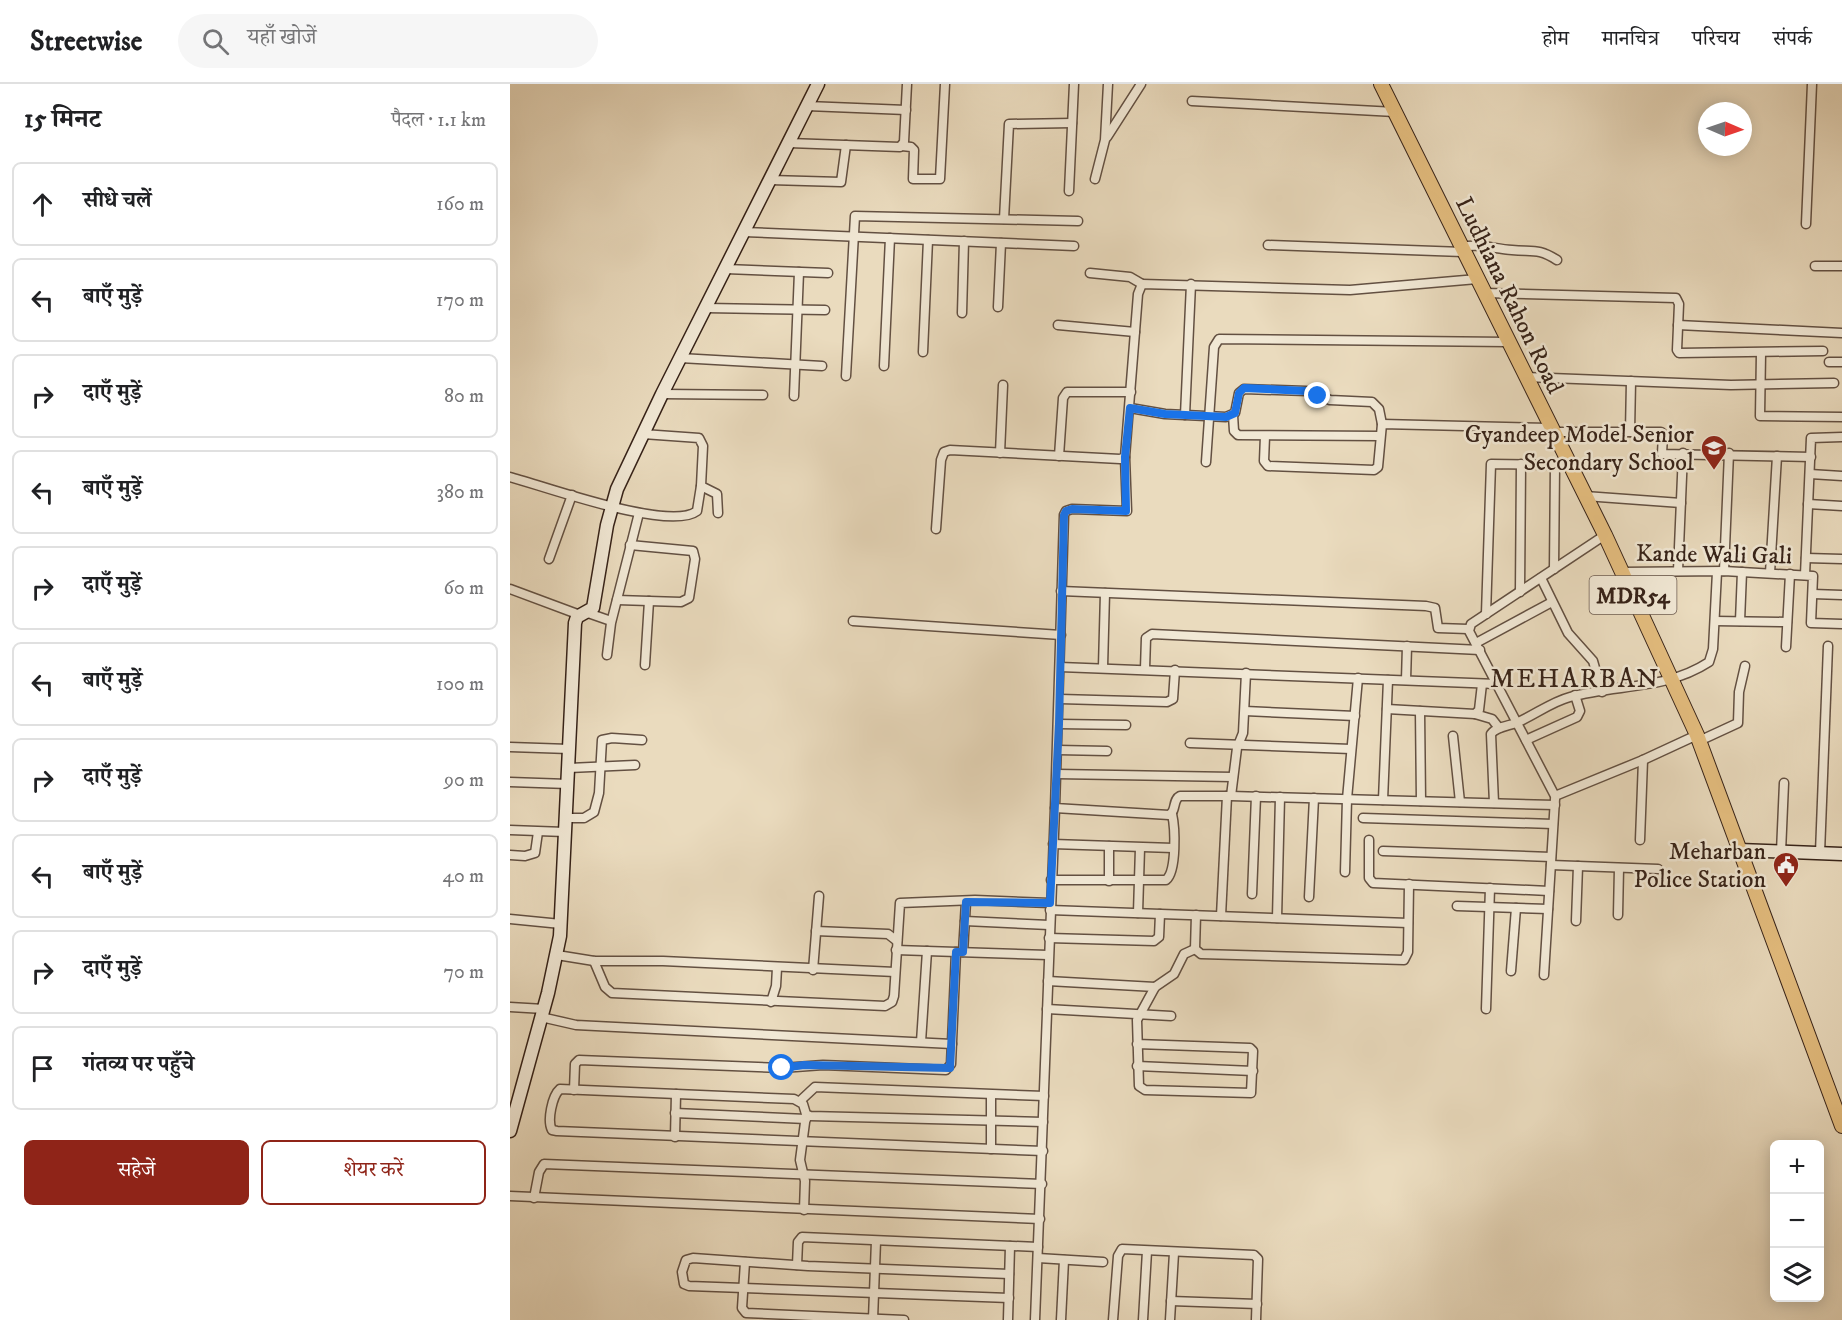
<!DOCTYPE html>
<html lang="hi">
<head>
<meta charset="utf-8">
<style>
	body { margin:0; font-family:"IM FELL DW Pica","Noto Serif Devanagari",serif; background:#f6f6f6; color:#202124 }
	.controls { position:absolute; right:18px; bottom:18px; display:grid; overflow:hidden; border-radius:9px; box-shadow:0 3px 15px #0003 }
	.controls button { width:54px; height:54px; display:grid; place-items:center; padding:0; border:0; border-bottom:2px solid #e0e0e0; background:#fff; color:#202124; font:30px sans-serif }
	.compass { position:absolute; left:1188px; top:18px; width:54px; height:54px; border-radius:50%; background:#fff; box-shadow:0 3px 15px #0003; rotate:92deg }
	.stop { position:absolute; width:18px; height:18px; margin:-14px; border:4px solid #1a73e8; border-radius:50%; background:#fff }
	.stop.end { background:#1a73e8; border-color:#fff; box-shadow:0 2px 6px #0008 }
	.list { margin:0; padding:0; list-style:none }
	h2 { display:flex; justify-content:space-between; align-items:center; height:78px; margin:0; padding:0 24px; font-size:26px }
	h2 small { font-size:20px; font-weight:400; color:#757577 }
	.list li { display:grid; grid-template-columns:39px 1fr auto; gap:18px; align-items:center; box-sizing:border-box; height:84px; margin:0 12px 12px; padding:0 12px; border:2px solid #e0e0e0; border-radius:9px }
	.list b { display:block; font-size:22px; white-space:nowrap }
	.list em { font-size:20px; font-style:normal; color:#757577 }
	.actions { display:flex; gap:12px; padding:18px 24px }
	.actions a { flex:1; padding:14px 0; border:2px solid #8f2418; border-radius:9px; text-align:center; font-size:21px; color:#8f2418 }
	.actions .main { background:#8f2418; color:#fff }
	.icon { flex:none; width:33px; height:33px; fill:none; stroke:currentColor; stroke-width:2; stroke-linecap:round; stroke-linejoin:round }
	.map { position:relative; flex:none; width:1332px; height:1236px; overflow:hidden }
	header { display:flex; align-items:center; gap:36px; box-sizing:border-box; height:84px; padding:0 30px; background:#fff; border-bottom:2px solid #e0e0e0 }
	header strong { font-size:28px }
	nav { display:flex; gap:33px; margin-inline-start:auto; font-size:21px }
	.search { width:420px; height:54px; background:#f6f6f6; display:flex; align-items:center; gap:15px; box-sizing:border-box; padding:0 21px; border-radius:33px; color:#757577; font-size:22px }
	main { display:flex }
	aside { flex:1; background:#fff }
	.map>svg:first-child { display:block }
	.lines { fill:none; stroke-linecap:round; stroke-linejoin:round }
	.street-casing { stroke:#635042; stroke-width:11 }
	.secondary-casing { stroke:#362218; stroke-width:15 }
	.primary-casing { stroke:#362218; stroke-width:16 }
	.street { stroke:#f1e8d5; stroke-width:8 }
	.secondary { stroke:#f1e8d5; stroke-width:12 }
	.primary { stroke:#e5be7f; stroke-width:14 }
	.route { stroke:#1a73e8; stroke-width:8 }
	.labels { text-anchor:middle; stroke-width:5; stroke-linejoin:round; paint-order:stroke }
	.shield { fill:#f1e8d5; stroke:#6e5d51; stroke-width:1.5 }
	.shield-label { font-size:22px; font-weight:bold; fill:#362218 }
	.street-label { font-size:24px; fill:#362218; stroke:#f1e8d5 }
	.poi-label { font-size:24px; fill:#362218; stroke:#f1e8d5; text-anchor:end }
	.quarter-label { font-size:27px; letter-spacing:1.5px; fill:#362218; stroke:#f1e8d5 }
</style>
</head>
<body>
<header>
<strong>Streetwise</strong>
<div class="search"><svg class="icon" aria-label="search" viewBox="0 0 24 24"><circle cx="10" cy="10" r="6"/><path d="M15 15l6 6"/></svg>यहाँ खोजें</div>
<nav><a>होम</a><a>मानचित्र</a><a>परिचय</a><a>संपर्क</a></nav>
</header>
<main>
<aside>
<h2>15 मिनट<small>पैदल · 1.1 km</small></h2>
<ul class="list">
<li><svg class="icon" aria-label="ahead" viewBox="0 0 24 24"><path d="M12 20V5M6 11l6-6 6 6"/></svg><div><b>सीधे चलें</b></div><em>160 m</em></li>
<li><svg class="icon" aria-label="left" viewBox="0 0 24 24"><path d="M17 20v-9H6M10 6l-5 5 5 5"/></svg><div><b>बाएँ मुड़ें</b></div><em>170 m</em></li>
<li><svg class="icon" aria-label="right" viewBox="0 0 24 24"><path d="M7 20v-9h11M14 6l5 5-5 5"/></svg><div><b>दाएँ मुड़ें</b></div><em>80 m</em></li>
<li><svg class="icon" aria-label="left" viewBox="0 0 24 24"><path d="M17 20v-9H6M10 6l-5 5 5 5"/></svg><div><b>बाएँ मुड़ें</b></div><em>380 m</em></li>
<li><svg class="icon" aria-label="right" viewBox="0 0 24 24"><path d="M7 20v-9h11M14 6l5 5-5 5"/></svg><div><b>दाएँ मुड़ें</b></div><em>60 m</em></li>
<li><svg class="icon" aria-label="left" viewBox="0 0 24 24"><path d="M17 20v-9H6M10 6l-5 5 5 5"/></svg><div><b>बाएँ मुड़ें</b></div><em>100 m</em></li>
<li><svg class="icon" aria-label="right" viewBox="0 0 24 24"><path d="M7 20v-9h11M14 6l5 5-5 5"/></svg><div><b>दाएँ मुड़ें</b></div><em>90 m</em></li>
<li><svg class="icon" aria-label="left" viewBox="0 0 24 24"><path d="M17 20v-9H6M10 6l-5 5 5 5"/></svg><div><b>बाएँ मुड़ें</b></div><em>40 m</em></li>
<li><svg class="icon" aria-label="right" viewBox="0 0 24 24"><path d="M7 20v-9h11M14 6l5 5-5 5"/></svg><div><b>दाएँ मुड़ें</b></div><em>70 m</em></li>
<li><svg class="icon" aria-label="arrive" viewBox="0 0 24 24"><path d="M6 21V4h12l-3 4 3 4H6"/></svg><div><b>गंतव्य पर पहुँचे</b></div></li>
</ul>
<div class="actions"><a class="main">सहेजें</a><a>शेयर करें</a></div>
</aside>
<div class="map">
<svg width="1332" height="1236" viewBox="0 0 1332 1236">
	<rect width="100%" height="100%" fill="#eadbbe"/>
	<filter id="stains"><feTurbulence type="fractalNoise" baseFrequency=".00333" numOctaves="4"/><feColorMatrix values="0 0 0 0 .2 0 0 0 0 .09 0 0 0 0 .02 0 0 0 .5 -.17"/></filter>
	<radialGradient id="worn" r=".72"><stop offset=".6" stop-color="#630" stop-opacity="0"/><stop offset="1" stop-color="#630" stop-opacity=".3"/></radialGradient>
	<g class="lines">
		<g class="street-casing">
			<g id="street">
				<polyline points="682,17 885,28"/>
				<polyline points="297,22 396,26"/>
				<polyline points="597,53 631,0"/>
				<polyline points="279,59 390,63 394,58 397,0"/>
				<polyline points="392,62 401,63 404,66 403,95 430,95 435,0"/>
				<polyline points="585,95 595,56 598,0"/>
				<polyline points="260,96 331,98 336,61"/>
				<polyline points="559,107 564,0"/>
				<polyline points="494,135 499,40 562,39"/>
				<polyline points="1296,140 1302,0"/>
				<polyline points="234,148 564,162"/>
				<polyline points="758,161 953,168"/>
				<path d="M951,163C970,159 984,165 1002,166C1023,168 1028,164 1047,176"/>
				<polyline points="1305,182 1332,182"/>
				<polyline points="216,185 318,189"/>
				<polyline points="580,189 620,193 632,200"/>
				<polyline points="974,209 1166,214 1169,220 1167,266 1169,269 1313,267"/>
				<polyline points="488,223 491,159"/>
				<polyline points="196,224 315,226"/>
				<polyline points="452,229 454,157"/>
				<polyline points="548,241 625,248"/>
				<polyline points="1168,241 1332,249"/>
				<polyline points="413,268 418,156"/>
				<polyline points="1251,269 1250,332 1332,333"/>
				<polyline points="170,274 312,282"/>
				<polyline points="1319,278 1332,278"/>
				<polyline points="374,282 380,154"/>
				<polyline points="336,292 345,132 568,137"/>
				<polyline points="1015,293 1221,301 1324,299"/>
				<polyline points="152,310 253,311"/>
				<polyline points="284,312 289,188"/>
				<polyline points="620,324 655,330 716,333 725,329 729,309 734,305 796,307 820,316 862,318 869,325 872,340"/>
				<polyline points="675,331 681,200"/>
				<polyline points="723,331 724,347 728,351 870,352"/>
				<polyline points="1042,348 1151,348 1153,350 1152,370 1301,373"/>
				<polyline points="1120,348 1121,297"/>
				<polyline points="133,350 189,354 193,362 191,402 207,410 208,429"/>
				<polyline points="755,352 754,377 758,382 864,386 868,383 872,340 1040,344"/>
				<polyline points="490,369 493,301"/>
				<polyline points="549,372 553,314 557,308 621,308"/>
				<path d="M615,373L617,427L562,425L556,427L554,431L545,724L659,731C667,727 662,716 670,712H721L1045,721"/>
				<polyline points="696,378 704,263 709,255 998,258"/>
				<polyline points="1300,390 1332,392"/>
				<path d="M0,393C34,402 160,448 187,427L191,402"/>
				<polyline points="1075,412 1171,419"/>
				<polyline points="1298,420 1332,422"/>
				<polyline points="426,445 431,376 434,368 440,366 610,375 615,373 628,210 632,200 840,206 967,195"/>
				<polyline points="1095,451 961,540 959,547 1045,712 1133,676 1187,651"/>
				<polyline points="1296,474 1332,475"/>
				<polyline points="39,475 62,411"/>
				<polyline points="1044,485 1045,381"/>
				<polyline points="1168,487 1173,369"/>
				<polyline points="1214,487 1219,369"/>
				<polyline points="1112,488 1214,487 1303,492 1301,539 1332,540"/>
				<polyline points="1260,489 1267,372"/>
				<polyline points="1295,491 1301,354 1332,353"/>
				<polyline points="1031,494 1058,549 1083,577 1092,608"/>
				<polyline points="0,505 70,531"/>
				<polyline points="551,507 916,522 925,524 928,544 958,545"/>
				<polyline points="1010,508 1011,380"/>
				<polyline points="1303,510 1332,511"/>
				<polyline points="107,516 171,518 179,514 185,475 183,467 120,461"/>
				<polyline points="78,529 101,537"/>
				<polyline points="976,530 981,380 1059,381"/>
				<polyline points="343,537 551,551"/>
				<polyline points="1205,537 1277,538"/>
				<polyline points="1230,537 1232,488"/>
				<polyline points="966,559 1042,518"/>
				<polyline points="1276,563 1280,490"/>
				<polyline points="97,571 101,539 129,429"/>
				<polyline points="135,581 139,517"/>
				<polyline points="550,583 987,600"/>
				<polyline points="593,583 595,509"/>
				<polyline points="635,585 636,554 642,550 970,566"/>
				<polyline points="896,596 897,562"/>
				<polyline points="550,615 657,618 663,615 665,586"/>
				<polyline points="877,625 965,630 969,626 972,600"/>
				<polyline points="735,627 845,632"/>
				<polyline points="910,627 911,717"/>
				<polyline points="965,630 982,635 989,644"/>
				<polyline points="549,640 616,641"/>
				<polyline points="943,652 950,718"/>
				<polyline points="1016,656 1067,633 1070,627 1065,611"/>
				<polyline points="1189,657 1228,639 1229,608 1235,582"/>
				<polyline points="680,659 841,665"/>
				<polyline points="0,663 59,665"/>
				<polyline points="548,666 597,667"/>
				<polyline points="59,684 125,681"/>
				<polyline points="547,690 723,693"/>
				<polyline points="0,698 58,700"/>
				<polyline points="721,712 727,664 733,649 736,589"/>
				<polyline points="873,716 878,596"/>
				<path d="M984,719L981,650C986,643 998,642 1006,639C1025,631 1041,618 1060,613C1108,600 1156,606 1199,578L1203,565L1207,488"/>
				<polyline points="56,734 74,734 84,728 89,709 92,656 102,654 132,656"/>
				<polyline points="853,734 1043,740"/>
				<polyline points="0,746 55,748"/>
				<polyline points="859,756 859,794 863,799 1039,807"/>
				<polyline points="1130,756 1133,676"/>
				<polyline points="543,760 663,764"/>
				<polyline points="873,767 1041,773"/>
				<polyline points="1271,768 1274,699"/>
				<polyline points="1310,769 1318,562"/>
				<polyline points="0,771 15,772 25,769 28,748"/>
				<polyline points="1041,781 1148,785"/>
				<polyline points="835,788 837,715 848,594"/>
				<path d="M541,796H656C667,787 665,743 662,730"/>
				<polyline points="599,797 599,762"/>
				<polyline points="742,810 746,712"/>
				<polyline points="799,813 804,714"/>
				<polyline points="947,822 1038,825"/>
				<polyline points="540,826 898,839"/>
				<polyline points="628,829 630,764"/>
				<polyline points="686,831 685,865 691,870 894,876 898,868 899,800"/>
				<polyline points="1108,831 1109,784"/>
				<polyline points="711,832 717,712"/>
				<polyline points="767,834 770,713"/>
				<polyline points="0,835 51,840"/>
				<polyline points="455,837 539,841"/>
				<polyline points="1066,837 1068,782"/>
				<polyline points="306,847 378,850 387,857"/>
				<polyline points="539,854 644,857 649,853 650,830"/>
				<polyline points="386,866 538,871"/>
				<polyline points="453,868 456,818"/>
				<polyline points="47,871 84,877 153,877 385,888"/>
				<polyline points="84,877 95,903 102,909 375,922 382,918 384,912 390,819 465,816 540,819"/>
				<polyline points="303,886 309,812"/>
				<polyline points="1001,887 1006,824"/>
				<polyline points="1034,891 1045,715"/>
				<polyline points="538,897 645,903"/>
				<polyline points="261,918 266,902 267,884"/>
				<polyline points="0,923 34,925"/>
				<polyline points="537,925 661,932"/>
				<polyline points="976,925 980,804"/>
				<polyline points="31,933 66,941 442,960"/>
				<polyline points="411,958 417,867"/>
				<polyline points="627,960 740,964 743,967 741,1009 635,1006 629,1002 627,936 645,903 664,890 674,870 685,865"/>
				<polyline points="627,982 743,987"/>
				<polyline points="64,1006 65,980 69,976 272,984 313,981 436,986 441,980 446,868"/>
				<polyline points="290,1017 305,1003 534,1012"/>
				<polyline points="165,1029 296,1035"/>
				<polyline points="165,1053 166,1010"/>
				<polyline points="481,1065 481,1011"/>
				<path d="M533,1067L47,1047L42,1046C37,1037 42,1012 50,1005L284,1015L293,1020L296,1030L300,1032L533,1038"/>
				<polyline points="0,1112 530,1135"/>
				<polyline points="24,1114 29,1088 34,1080 532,1100"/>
				<polyline points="294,1126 295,1097 290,1076 296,1031"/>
				<polyline points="528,1174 593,1178"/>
				<polyline points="235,1178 232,1224 236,1229 394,1236"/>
				<polyline points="287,1181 288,1158 292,1153 528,1163"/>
				<polyline points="499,1214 179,1202 174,1200 172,1188 176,1176 183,1174 298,1182 499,1190"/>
				<polyline points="661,1217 747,1220"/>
				<polyline points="363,1235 366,1157"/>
				<polyline points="498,1236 500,1162"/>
				<polyline points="525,1236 545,724"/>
				<polyline points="551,1236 554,1176"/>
				<polyline points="603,1236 608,1172 612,1165 744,1171 748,1175 746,1236"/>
				<polyline points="633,1236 637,1167"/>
				<polyline points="660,1236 664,1169"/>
			</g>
		</g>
		<g class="secondary-casing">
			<g id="secondary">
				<polyline points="1229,766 1332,770"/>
				<polyline points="0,1047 38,909 50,852 65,539 67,533 83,524 97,441 107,405 152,310 308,0"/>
			</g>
		</g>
		<g class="primary-casing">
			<polyline id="primary" points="871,0 1095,451 1187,651 1332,1042"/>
		</g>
		<use href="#street" class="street"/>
		<use href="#secondary" class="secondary"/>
		<use href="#primary" class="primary"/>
	</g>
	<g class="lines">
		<polyline class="route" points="272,984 294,981 440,984 446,868 453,868 456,818 540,819 549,640 554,431 556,427 562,425 616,427 615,373 620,324 655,330 716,333 725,329 729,309 734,304 796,307 808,312"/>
	</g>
	<defs>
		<g id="school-pin" transform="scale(1.35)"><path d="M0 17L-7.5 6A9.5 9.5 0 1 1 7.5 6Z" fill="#8f2418" stroke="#f1e8d5"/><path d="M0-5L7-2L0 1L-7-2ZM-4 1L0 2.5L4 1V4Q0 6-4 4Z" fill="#fff"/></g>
		<g id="civic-pin" transform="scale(1.35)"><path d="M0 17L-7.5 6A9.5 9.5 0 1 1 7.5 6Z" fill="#8f2418" stroke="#f1e8d5"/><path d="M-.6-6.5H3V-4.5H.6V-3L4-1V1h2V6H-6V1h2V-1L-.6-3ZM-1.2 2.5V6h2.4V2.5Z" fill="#fff"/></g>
	</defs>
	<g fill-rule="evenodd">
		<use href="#school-pin" x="1204" y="364"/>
		<use href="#civic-pin" x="1276" y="781"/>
	</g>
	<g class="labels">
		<rect class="shield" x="1079.5" y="492" width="87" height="38" rx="4.5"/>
		<g class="shield-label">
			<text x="1123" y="519">MDR54</text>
		</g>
		<g class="street-label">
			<text transform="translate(1000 211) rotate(64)" y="8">Ludhiana Rahon Road</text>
			<text transform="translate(1204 470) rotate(1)" y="8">Kande Wali Gali</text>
		</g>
		<g class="poi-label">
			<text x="1184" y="358">Gyandeep Model Senior<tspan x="1184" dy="28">Secondary School</tspan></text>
			<text x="1256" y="775">Meharban<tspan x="1256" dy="28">Police Station</tspan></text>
		</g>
		<g class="quarter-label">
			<text x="1065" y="603">MEHARBAN</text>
		</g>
	</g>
	<rect width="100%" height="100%" filter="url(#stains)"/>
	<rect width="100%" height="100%" fill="url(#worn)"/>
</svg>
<div class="controls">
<button>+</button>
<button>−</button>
<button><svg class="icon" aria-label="layers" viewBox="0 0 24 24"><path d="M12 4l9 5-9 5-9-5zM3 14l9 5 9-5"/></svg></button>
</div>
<svg class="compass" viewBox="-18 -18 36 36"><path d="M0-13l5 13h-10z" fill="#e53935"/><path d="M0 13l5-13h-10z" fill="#757577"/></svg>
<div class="stop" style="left:272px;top:984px"></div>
<div class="stop end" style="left:808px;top:312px"></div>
</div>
</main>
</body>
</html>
